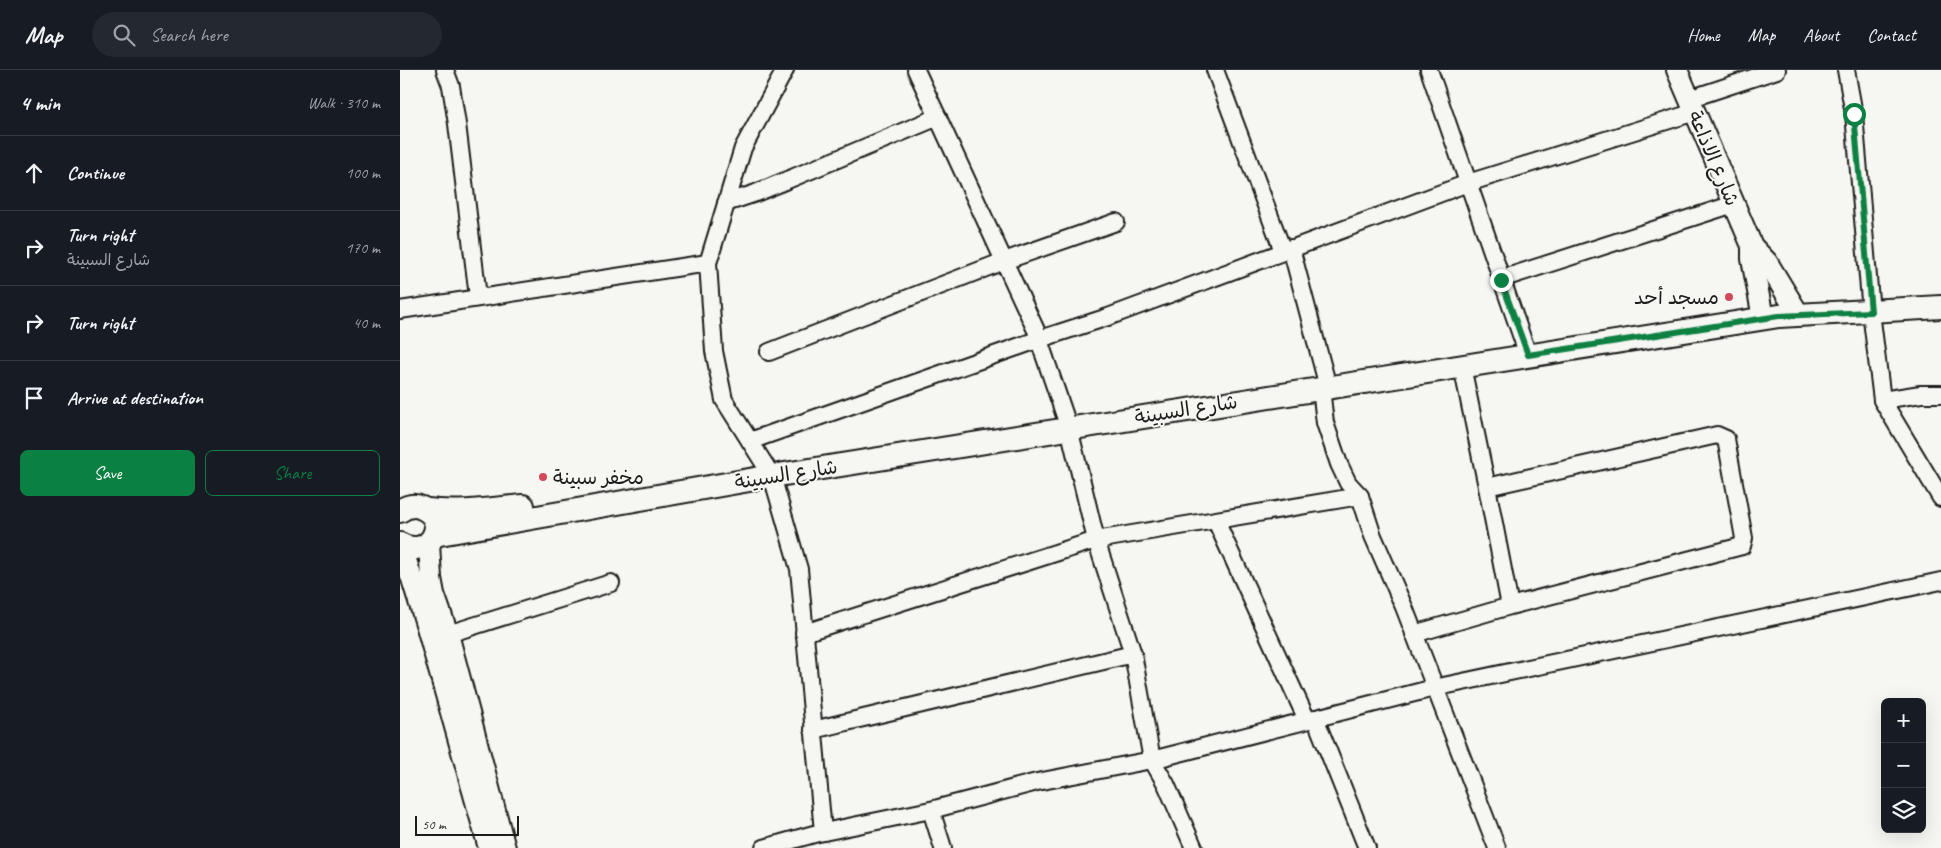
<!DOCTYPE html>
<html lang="en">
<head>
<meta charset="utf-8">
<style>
	body { margin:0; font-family:Caveat,"Playpen Sans Arabic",sans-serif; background:#242831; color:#f1f3f6 }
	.controls { position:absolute; right:15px; bottom:15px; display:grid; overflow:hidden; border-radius:8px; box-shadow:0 5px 20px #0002 }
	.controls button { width:45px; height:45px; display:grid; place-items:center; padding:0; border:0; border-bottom:1px solid #363941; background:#171b24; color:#f1f3f6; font:25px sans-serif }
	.scale { position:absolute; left:15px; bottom:12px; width:104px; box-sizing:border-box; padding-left:5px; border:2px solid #1c1c1c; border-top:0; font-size:14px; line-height:18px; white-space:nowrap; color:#1c1c1c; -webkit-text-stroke:4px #f6f6f2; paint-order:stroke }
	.stop { position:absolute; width:15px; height:15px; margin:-11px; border:4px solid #0b8043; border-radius:50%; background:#fff }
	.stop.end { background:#0b8043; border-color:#fff; box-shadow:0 1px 5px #0008 }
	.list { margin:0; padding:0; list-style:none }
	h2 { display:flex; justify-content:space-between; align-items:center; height:65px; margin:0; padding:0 20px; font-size:21px }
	h2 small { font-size:16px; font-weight:400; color:#9ea1a6 }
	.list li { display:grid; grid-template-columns:32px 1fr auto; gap:15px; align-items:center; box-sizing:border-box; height:75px; padding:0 20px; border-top:1px solid #363941 }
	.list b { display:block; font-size:19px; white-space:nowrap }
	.list p { margin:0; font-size:16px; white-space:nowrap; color:#9ea1a6 }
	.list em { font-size:16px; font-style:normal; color:#9ea1a6 }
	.actions { display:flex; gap:10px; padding:15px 20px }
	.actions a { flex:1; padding:11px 0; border:1px solid #0b8043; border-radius:8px; text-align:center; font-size:18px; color:#0b8043 }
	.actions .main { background:#0b8043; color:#fff }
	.icon { flex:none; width:28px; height:28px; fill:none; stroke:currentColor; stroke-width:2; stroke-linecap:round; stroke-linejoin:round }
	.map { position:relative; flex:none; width:1541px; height:778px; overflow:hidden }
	header { display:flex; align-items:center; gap:30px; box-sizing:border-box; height:70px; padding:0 25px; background:#171b24; border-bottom:1px solid #363941 }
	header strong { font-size:24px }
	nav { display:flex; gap:28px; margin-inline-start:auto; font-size:18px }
	.search { width:350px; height:45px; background:#242831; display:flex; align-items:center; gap:12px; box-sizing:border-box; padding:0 18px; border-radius:28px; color:#9ea1a6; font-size:19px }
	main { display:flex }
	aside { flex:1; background:#171b24 }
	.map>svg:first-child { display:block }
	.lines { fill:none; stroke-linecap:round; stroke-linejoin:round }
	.minor-casing { stroke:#1c1c1c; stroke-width:20 }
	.tertiary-casing { stroke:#1c1c1c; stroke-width:24 }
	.secondary-casing { stroke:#1c1c1c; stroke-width:26 }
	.minor { stroke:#f6f6f2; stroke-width:16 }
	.tertiary { stroke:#f6f6f2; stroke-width:20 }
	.secondary { stroke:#f6f6f2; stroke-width:22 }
	.route { stroke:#0b8043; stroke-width:6 }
	.poi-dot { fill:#d1495b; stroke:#f6f6f2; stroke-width:2 }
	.labels { text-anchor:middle; stroke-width:4; stroke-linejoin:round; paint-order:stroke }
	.street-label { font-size:20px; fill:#1c1c1c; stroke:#f6f6f2 }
	.poi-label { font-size:20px; fill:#1c1c1c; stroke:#f6f6f2; text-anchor:end }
</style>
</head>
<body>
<header>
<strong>Map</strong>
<div class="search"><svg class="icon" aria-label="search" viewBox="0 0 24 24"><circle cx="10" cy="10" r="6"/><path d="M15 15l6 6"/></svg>Search here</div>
<nav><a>Home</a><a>Map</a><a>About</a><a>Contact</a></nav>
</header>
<main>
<aside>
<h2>4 min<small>Walk · 310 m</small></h2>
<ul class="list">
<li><svg class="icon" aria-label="ahead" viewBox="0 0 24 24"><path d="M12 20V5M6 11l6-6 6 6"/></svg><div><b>Continue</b></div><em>100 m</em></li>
<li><svg class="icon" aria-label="right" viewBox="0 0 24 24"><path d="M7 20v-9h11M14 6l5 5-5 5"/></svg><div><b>Turn right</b><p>شارع السبينة</p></div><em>170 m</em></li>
<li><svg class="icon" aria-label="right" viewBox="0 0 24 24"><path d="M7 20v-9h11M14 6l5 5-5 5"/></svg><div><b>Turn right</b></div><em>40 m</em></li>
<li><svg class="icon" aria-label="arrive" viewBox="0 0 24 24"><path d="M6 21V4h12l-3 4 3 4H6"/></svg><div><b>Arrive at destination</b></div></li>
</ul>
<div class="actions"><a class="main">Save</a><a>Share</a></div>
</aside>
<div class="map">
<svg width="1541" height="778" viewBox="0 0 1541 778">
	<rect width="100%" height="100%" fill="#f6f6f2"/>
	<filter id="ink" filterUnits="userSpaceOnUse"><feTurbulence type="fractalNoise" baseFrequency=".02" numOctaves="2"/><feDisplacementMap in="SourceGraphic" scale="10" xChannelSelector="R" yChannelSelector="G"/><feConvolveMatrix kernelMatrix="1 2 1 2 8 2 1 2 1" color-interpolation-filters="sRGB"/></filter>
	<g filter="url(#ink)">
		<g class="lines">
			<g class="minor-casing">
				<g id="minor">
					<polyline points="45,0 51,16 57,54 78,227"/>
					<polyline points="385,0 343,78 308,193 314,281 324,330 372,406 399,499 423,762"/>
					<polyline points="815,0 883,181"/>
					<polyline points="1029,0 1128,285"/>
					<polyline points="1446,0 1454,44 1471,242 1482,330 1541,428"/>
					<polyline points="1289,29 1377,0"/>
					<polyline points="326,133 356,123 538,47"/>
					<polyline points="891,178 928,317"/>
					<polyline points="1101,209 1334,134"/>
					<polyline points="0,240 308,193"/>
					<polyline points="369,282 604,191 716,152"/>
					<polyline points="1062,296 1087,417"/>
					<polyline points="921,318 925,353 939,394 948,413 960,426 973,466 1004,537 1097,778"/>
					<polyline points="1482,330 1521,324 1541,324"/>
					<polyline points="350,371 640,269 516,0"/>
					<polyline points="816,451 907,650"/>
					<polyline points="404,563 696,470 669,358 640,273 640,269 708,247 1068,113 1295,42"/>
					<polyline points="48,564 211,513"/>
					<polyline points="1014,564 1110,536 1342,476 1344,468 1326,369 1317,365 1087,417 1110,536"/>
					<polyline points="915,648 967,778"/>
					<polyline points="413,660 733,584"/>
					<polyline points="531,740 543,778"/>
					<polyline points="364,778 414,764 531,740 637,712 752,690 1034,618 1541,511"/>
					<polyline points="794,778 766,714 752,690 733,584 696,470 960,426"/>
				</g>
			</g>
			<g class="tertiary-casing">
				<g id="tertiary">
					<polyline points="1277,0 1352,176 1367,192 1399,245"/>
					<polyline points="1352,176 1352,189 1363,248"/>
					<polyline points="29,473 31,508 34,524 48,564 105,778"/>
					<polyline points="1,474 27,557 89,778"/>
				</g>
			</g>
			<g class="secondary-casing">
				<g id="secondary">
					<path d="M27,440C59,444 91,439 123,436"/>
					<path d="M0,441C7,436 14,434 22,438C51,450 30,491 0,474"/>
					<polyline points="34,465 372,406 1379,246 1541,237"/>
				</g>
			</g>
			<use href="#minor" class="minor"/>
			<use href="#tertiary" class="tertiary"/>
			<use href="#secondary" class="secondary"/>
		</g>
	</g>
	<g class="lines" filter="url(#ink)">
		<polyline class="route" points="1101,210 1128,285 1379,246 1471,242 1454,44"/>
	</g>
	<g class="poi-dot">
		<circle cx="1329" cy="227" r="5"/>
		<circle cx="143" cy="407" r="5"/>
	</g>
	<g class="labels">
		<g class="street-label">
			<text transform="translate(1314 88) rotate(67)" y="7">شارع الاذاعة</text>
			<text transform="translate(786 339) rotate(-9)" y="7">شارع السبينة</text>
			<text transform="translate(386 404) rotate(-9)" y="7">شارع السبينة</text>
		</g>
		<g class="poi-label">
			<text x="1319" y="234">مسجد أحد</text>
			<text x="153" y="414" text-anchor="start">مخفر سبينة</text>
		</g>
	</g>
</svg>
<div class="controls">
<button>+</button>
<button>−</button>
<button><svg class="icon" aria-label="layers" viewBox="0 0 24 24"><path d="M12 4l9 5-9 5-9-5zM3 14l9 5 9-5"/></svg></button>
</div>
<div class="scale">50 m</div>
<div class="stop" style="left:1454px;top:44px"></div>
<div class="stop end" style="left:1101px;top:210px"></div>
</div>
</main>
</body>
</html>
